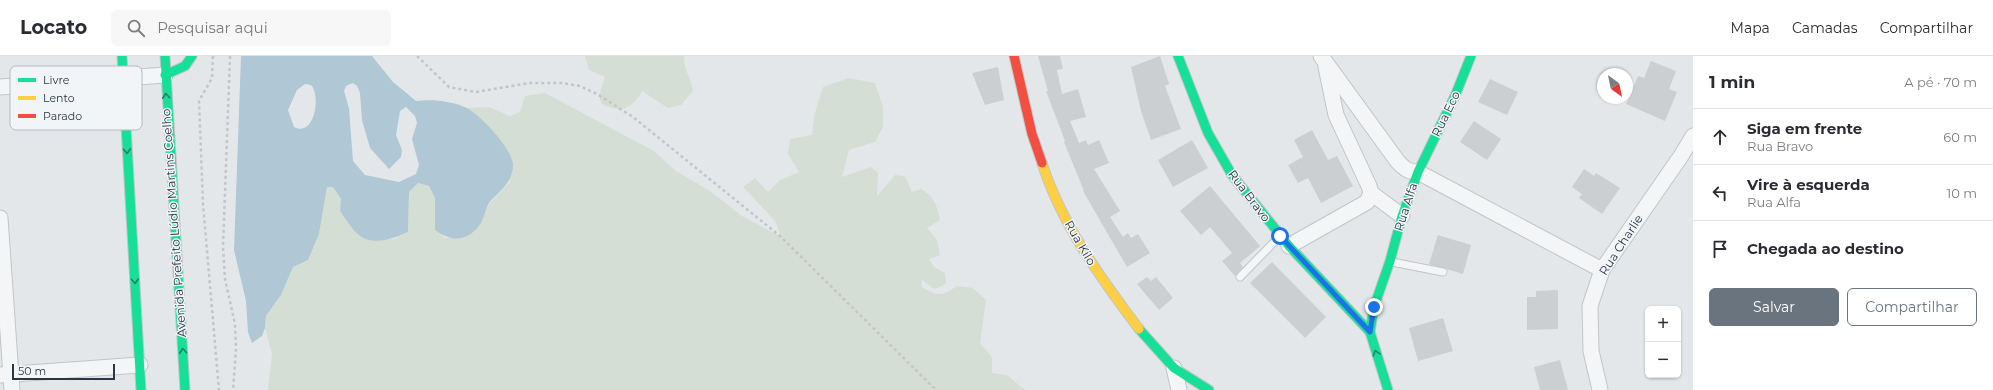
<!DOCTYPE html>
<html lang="pt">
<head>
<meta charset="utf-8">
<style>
	body { margin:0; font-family:Montserrat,sans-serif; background:#f7f7f7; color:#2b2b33 }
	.controls { position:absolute; right:12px; bottom:12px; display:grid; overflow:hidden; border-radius:6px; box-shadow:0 1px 3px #0004 }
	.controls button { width:36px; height:36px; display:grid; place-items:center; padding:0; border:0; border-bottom:1px solid #e1e1e2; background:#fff; color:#2b2b33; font:20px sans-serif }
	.compass { position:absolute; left:1597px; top:12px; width:36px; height:36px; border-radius:50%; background:#fff; box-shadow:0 1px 3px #0004; rotate:147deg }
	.scale { position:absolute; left:12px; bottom:10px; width:103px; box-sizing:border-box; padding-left:4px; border:2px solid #283645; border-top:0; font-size:11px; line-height:14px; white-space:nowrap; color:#283645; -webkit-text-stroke:3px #f2f5f8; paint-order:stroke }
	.stop { position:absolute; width:12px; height:12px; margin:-9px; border:3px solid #1a73e8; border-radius:50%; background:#fff }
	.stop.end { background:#1a73e8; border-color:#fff; box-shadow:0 1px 4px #0008 }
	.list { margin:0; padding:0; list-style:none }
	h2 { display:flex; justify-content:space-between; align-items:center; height:52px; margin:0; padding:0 16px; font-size:17px }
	h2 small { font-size:13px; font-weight:400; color:#7c7c81 }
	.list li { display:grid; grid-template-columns:26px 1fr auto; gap:12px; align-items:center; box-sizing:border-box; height:56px; padding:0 16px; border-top:1px solid #e1e1e2 }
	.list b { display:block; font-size:15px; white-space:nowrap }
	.list p { margin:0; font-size:13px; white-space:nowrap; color:#7c7c81 }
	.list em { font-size:13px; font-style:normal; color:#7c7c81 }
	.actions { display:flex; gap:8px; padding:12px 16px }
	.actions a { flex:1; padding:9px 0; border:1px solid #6a747e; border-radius:6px; text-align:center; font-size:14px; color:#6a747e }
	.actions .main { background:#6a747e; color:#fff }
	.icon { flex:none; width:22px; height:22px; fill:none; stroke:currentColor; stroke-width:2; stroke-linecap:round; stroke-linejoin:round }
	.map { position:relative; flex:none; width:1693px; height:334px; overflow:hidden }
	header { display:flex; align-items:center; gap:24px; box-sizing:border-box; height:56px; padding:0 20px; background:#fff; border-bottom:1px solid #e1e1e2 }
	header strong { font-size:19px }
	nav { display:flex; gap:22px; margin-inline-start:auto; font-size:14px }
	.search { width:280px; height:36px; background:#f7f7f7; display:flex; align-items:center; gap:10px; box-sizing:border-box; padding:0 14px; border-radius:6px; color:#7c7c81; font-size:15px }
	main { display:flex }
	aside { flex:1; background:#fff }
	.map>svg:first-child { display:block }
	.green { fill:#d5ded4 }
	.water { fill:#b0c7d6; fill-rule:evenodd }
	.building { fill:#cccfd2 }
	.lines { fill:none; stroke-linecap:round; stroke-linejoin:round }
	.lane-casing { stroke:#c2c5c7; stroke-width:9 }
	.street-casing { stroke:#c2c5c7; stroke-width:17 }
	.fast-casing { stroke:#c2c5c7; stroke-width:11 }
	.slow-casing { stroke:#c2c5c7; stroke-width:11 }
	.jam-casing { stroke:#c2c5c7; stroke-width:11 }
	.path { stroke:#c2c6c9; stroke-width:2.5; stroke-dasharray:3 3; stroke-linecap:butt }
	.lane { stroke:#f3f5f6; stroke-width:7 }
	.street { stroke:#f3f5f6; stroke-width:15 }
	.fast { stroke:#16e098; stroke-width:9 }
	.slow { stroke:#ffcf43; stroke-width:9 }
	.jam { stroke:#f24e42; stroke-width:9 }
	.oneway { stroke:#20826a }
	.route { stroke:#1a73e8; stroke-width:5 }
	.labels { text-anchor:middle; stroke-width:3; stroke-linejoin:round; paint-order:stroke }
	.street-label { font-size:12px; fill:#283645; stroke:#f2f5f8 }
	.key { fill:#f2f5f8; stroke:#b5bcc2; stroke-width:1 }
	.key-label { font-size:11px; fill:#283645 }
</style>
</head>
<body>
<header>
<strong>Locato</strong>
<div class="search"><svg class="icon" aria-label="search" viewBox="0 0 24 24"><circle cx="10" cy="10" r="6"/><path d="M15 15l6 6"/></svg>Pesquisar aqui</div>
<nav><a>Mapa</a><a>Camadas</a><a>Compartilhar</a></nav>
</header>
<main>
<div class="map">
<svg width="1693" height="334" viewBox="0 0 1693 334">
	<rect width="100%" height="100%" fill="#e4e7e9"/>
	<g class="green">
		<path d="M585,0H684C684,16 691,20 693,35L681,49L668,52L642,35C632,53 620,58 602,48L599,40L605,21L589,14Z"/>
		<path d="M849,22L875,27L883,51V71L875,86L849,94L842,121L871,111L878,117L877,140L895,119L905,120L912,136L921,133C934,140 937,149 940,164L927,172L937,184L940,199L929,203L934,211L945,217L946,228L934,233L921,223L922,231C937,241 942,240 957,230L973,232L986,244L980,287L992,301V317L1007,319L1025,334H268L272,298L265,272L266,260L281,239L293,211L308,204L319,178L327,131H333L341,143L340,156L376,184L394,183L408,176L409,136L418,127L429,130L435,142V174L445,182H463L480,169L489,148L510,126L485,68L467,52L489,51L510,60L520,56L525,40L545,37L654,95L676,115L710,135L742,160L780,180L776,166L743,131L755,122L768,136L780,124L799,116L788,98L790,83L812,79L814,60L823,31Z"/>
	</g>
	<path class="water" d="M241,0H372L393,26L416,45C431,43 453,45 467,52C480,59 514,94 513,110C512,128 499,135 489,147C485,154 484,164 479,170C466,186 451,186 435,174V142L429,130L418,127L409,136L408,176C395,182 374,190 360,180C352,174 346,163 340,155L341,143L333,131H327L319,178L308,204L293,211L281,239L266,260L265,272L262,280L252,287L248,276L246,245L234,194ZM353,27L357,30L360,37L362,64L370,92L389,113L401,101L402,94L396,79L400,55L406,51L415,60L417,67L412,83L419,109L416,118L399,126L365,119L353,105L349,52L344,35L346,30ZM305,28L311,29C321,39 315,82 294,71L288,54L297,34Z"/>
	<g class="building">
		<polygon points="1038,0 1060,0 1063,13 1057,14 1062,38 1078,33 1086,61 1070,65 1079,87 1086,84 1088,89 1099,84 1109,107 1094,113 1120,155 1110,161 1123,181 1128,177 1131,182 1138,178 1150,197 1127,211 1083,135 1084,135 1064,86 1065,85 1046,35 1048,35"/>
		<polygon points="1160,0 1169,28 1165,30 1181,73 1151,84 1141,55 1131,11"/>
		<polygon points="1651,5 1676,15 1669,33 1677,36 1665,65 1626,48 1638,20 1644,22"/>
		<polygon points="998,11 1004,44 985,49 972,17"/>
		<polygon points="1490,23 1518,36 1507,59 1478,46"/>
		<polygon points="1474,65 1501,83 1487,104 1460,86"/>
		<polygon points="1312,74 1328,104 1337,100 1353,130 1321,147 1308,122 1298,127 1288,109 1303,101 1294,84"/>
		<polygon points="1192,84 1208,112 1173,131 1158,104"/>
		<polygon points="1584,113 1594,120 1596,117 1620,132 1602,158 1579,142 1582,138 1572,131"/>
		<polygon points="1210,130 1260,190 1240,207 1243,211 1235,220 1222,205 1232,197 1210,171 1201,179 1180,155"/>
		<polygon points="1438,179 1471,189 1463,218 1429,208"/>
		<polygon points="1272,206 1326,261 1305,282 1250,227"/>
		<polygon points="1147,221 1151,225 1156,221 1173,242 1159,254 1137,228"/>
		<polygon points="1558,234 1558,273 1527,274 1527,241 1536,241 1536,235"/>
		<polygon points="1443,262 1453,295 1418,305 1409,272"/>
		<polygon points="1560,304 1568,334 1540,334 1534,311"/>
	</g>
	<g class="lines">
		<g class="lane-casing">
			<g id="lane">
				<polyline points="1392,206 1443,216"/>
				<polyline points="1240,221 1280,180"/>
			</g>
		</g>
		<g class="street-casing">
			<g id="street">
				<path d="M1321,0L1398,106C1404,112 1408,116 1418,116L1602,214"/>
				<polyline points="0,31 165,19"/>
				<polyline points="1371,137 1402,160"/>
				<polyline points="0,162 12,334"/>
				<polyline points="1289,190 1367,146 1371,137 1369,130 1336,59 1326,11"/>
				<polyline points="1174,312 1179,334"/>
				<polyline points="0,319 140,309"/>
				<polyline points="1600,334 1591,295 1590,250 1602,214 1681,100 1693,80"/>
			</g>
		</g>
		<g class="fast-casing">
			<g id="fast">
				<polyline points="122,0 141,334"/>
				<polyline points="165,0 185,334"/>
				<polyline points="1178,0 1208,77 1232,119 1289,190 1370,276"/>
				<polyline points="165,19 185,10 192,0"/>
				<polyline points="1139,273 1174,312 1209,334"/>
				<polyline points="1388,334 1370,276 1374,251 1390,205 1402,160 1418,116 1455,40 1471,0"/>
			</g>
		</g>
		<g class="slow-casing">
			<path id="slow" d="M1042,107C1062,169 1100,221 1139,273"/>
		</g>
		<g class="jam-casing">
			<polyline id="jam" points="1014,0 1032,78 1042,107"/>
		</g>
		<g class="path">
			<polyline points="213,0 212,22 199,45 203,148 219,334"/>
			<polyline points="230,0 223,191 225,223 235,268 236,293 233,334"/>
			<polyline points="417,0 449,31 476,36 529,27 562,27 580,30 597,38 633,61 780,180 936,334"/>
		</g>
		<use href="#lane" class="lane"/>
		<use href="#street" class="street"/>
		<use href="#fast" class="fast"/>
		<use href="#slow" class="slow"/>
		<use href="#jam" class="jam"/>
	</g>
	<defs><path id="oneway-chevron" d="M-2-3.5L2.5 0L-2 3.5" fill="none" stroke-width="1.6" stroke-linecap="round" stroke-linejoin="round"/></defs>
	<g class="oneway">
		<use href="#oneway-chevron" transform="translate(166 40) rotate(-94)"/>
		<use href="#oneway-chevron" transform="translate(127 95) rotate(87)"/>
		<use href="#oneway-chevron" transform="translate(135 225) rotate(87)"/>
		<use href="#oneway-chevron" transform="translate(183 295) rotate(-94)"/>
		<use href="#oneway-chevron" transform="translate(1376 297) rotate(-107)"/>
	</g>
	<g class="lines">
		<polyline class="route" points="1280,180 1370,276 1374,251"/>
	</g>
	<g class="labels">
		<g class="street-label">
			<text transform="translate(1446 58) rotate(-64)" y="4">Rua Eco</text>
			<text transform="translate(1249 140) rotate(53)" y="4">Rua Bravo</text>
			<text transform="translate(1406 151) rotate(-72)" y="4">Rua Alfa</text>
			<text transform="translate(174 167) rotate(-94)" y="4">Avenida Prefeito Lúdio Martins Coelho</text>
			<text transform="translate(1080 187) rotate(60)" y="4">Rua Kilo</text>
			<text transform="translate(1621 189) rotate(-57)" y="4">Rua Charlie</text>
		</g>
	</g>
	<rect x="10" y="10" width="132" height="64" rx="6" class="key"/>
	<rect x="18" y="22" width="18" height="4" fill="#16e098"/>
	<rect x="18" y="40" width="18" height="4" fill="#ffcf43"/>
	<rect x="18" y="58" width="18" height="4" fill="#f24e42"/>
	<g class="key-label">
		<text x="43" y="28">Livre</text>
		<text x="43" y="46">Lento</text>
		<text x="43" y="64">Parado</text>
	</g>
</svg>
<div class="controls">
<button>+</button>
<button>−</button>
</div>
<svg class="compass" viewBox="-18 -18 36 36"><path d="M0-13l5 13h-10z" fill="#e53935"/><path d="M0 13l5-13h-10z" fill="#7c7c81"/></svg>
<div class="scale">50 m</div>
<div class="stop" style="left:1280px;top:180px"></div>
<div class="stop end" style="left:1374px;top:251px"></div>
</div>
<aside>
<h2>1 min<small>A pé · 70 m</small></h2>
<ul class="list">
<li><svg class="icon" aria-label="ahead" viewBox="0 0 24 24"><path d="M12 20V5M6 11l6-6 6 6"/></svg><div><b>Siga em frente</b><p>Rua Bravo</p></div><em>60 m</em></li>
<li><svg class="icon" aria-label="left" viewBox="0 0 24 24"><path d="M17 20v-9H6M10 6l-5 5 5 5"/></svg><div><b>Vire à esquerda</b><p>Rua Alfa</p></div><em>10 m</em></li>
<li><svg class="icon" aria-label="arrive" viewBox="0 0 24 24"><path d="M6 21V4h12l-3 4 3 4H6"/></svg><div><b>Chegada ao destino</b></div></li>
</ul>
<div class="actions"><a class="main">Salvar</a><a>Compartilhar</a></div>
</aside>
</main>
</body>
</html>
